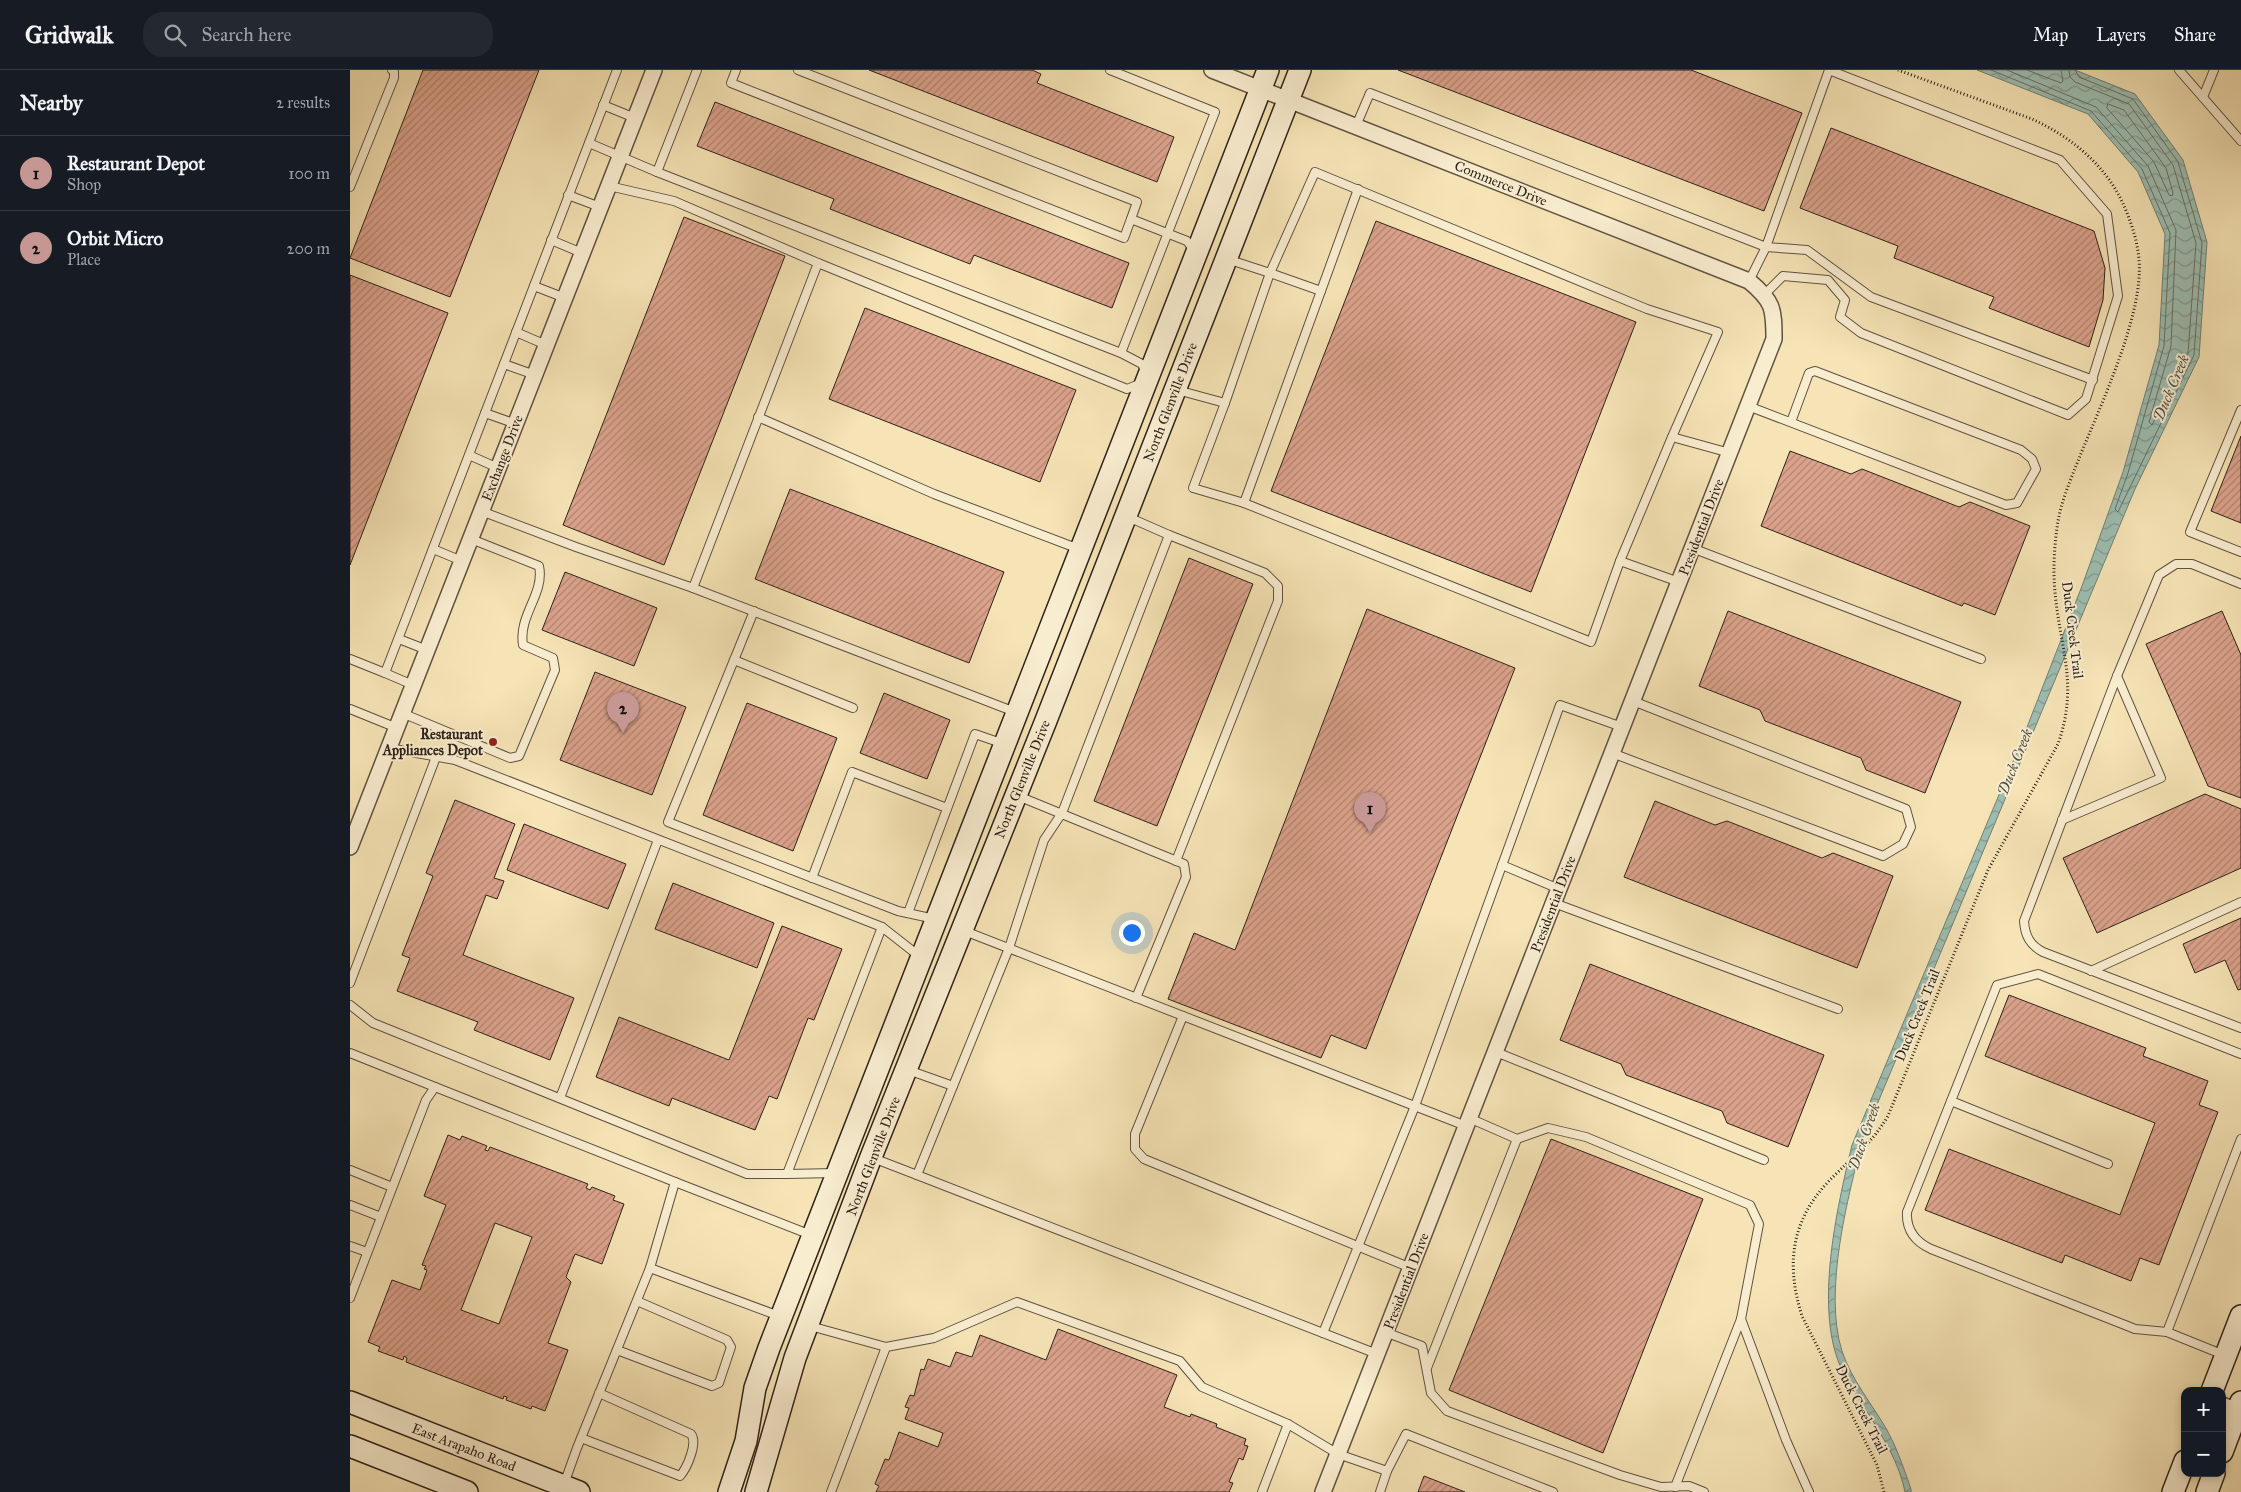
<!DOCTYPE html>
<html lang="en">
<head>
<meta charset="utf-8">
<style>
	body { margin:0; font-family:"IM FELL Great Primer",serif; background:#242831; color:#f1f3f6 }
	.controls { position:absolute; right:15px; bottom:15px; display:grid; overflow:hidden; border-radius:10px; box-shadow:0 2px 8px #0003 }
	.controls button { width:45px; height:45px; display:grid; place-items:center; padding:0; border:0; border-bottom:1px solid #363941; background:#171b24; color:#f1f3f6; font:25px sans-serif }
	.you { position:absolute; left:781px; top:862px; width:18px; height:18px; margin:-12px; border:4px solid #fff; border-radius:50%; background:#1a73e8; box-shadow:0 0 0 8px #1a73e833 }
	.badge { display:grid; place-items:center; width:32px; height:32px; border-radius:50%; background:#c59692; color:#111; font-size:16px; font-weight:700 }
	.pin { position:absolute; translate:-50% -41px; filter:drop-shadow(0 1px 2px #0008) }
	.pin::after { content:''; position:absolute; top:26px; width:18px; height:15px; background:inherit; clip-path:polygon(0 0,100% 0,50% 100%) }
	.list { margin:0; padding:0; list-style:none }
	h2 { display:flex; justify-content:space-between; align-items:center; height:65px; margin:0; padding:0 20px; font-size:21px }
	h2 small { font-size:16px; font-weight:400; color:#9ea1a6 }
	.list li { display:grid; grid-template-columns:32px 1fr auto; gap:15px; align-items:center; box-sizing:border-box; height:75px; padding:0 20px; border-top:1px solid #363941 }
	.list b { display:block; font-size:19px; white-space:nowrap }
	.list p { margin:0; font-size:16px; white-space:nowrap; color:#9ea1a6 }
	.list em { font-size:16px; font-style:normal; color:#9ea1a6 }
	.icon { flex:none; width:28px; height:28px; fill:none; stroke:currentColor; stroke-width:2; stroke-linecap:round; stroke-linejoin:round }
	.map { position:relative; flex:none; width:1891px; height:1422px; overflow:hidden }
	header { display:flex; align-items:center; gap:30px; box-sizing:border-box; height:70px; padding:0 25px; background:#171b24; border-bottom:1px solid #363941 }
	header strong { font-size:24px }
	nav { display:flex; gap:28px; margin-inline-start:auto; font-size:18px }
	.search { width:350px; height:45px; background:#242831; display:flex; align-items:center; gap:12px; box-sizing:border-box; padding:0 18px; border-radius:20px; color:#9ea1a6; font-size:19px }
	main { display:flex }
	aside { flex:1; background:#171b24 }
	.map>svg:first-child { display:block }
	.water { fill:url(#water-waves); stroke:#718075 }
	.lines { fill:none; stroke-linecap:round; stroke-linejoin:round }
	.shore { stroke:#667066; stroke-width:1 }
	.building { fill:url(#building-hatch); stroke:#2e2219; fill-rule:evenodd }
	.lane-casing { stroke:#605240; stroke-width:10 }
	.street-casing { stroke:#605240; stroke-width:18 }
	.secondary-casing { stroke:#2e2219; stroke-width:24 }
	.path { stroke:#2e2219; stroke-width:3; stroke-dasharray:1 2.5; stroke-linecap:butt }
	.lane { stroke:#f9edd0; stroke-width:8 }
	.street { stroke:#f9edd0; stroke-width:15 }
	.secondary { stroke:#f9edd0; stroke-width:21 }
	.poi-dot { fill:#8f2418; stroke:#f9edd0; stroke-width:2 }
	.labels { text-anchor:middle; stroke-width:4; stroke-linejoin:round; paint-order:stroke }
	.street-label { font-size:14px; fill:#2e2219; stroke:#f9edd0 }
	.poi-label { font-size:14px; font-weight:bold; fill:#2e2219; stroke:#f9edd0; text-anchor:end }
	.water-label { font-size:15px; font-style:italic; fill:#4f5147; stroke:#f9edd0 }
</style>
</head>
<body>
<header>
<strong>Gridwalk</strong>
<div class="search"><svg class="icon" aria-label="search" viewBox="0 0 24 24"><circle cx="10" cy="10" r="6"/><path d="M15 15l6 6"/></svg>Search here</div>
<nav><a>Map</a><a>Layers</a><a>Share</a></nav>
</header>
<main>
<aside>
<h2>Nearby<small>2 results</small></h2>
<ul class="list">
<li><span class="badge">1</span><div><b>Restaurant Depot</b><p>Shop</p></div><em>100 m</em></li>
<li><span class="badge">2</span><div><b>Orbit Micro</b><p>Place</p></div><em>200 m</em></li>
</ul>
</aside>
<div class="map">
<svg width="1891" height="1422" viewBox="0 0 1891 1422">
	<defs>
		<pattern id="water-waves" width="16" height="10" patternUnits="userSpaceOnUse" patternTransform="scale(1.25)"><rect width="16" height="10" fill="#9dbeb2"/><path d="M0 5q4-4 8 0t8 0" fill="none" stroke="#809a90"/></pattern>
		<pattern id="building-hatch" width="6" height="6" patternUnits="userSpaceOnUse" patternTransform="scale(1.25)"><rect width="6" height="6" fill="#dca38c"/><path d="M-1 1l2-2M0 6l6-6M5 7l2-2" fill="none" stroke="#b38472"/></pattern>
	</defs>
	<rect width="100%" height="100%" fill="#f6e4b6"/>
	<filter id="stains"><feTurbulence type="fractalNoise" baseFrequency=".004" numOctaves="4"/><feColorMatrix values="0 0 0 0 .2 0 0 0 0 .09 0 0 0 0 .02 0 0 0 .5 -.17"/></filter>
	<radialGradient id="worn" r=".72"><stop offset=".6" stop-color="#630" stop-opacity="0"/><stop offset="1" stop-color="#630" stop-opacity=".3"/></radialGradient>
	<path class="water" d="M1627,0H1725L1785,24L1833,90L1857,172L1849,287L1785,419L1513,1068C1498,1127 1473,1221 1492,1281C1501,1309 1522,1334 1537,1360C1547,1378 1554,1399 1561,1419V1422H1555C1546,1378 1515,1343 1494,1304C1462,1244 1487,1138 1502,1075L1672,670L1732,516L1773,402L1809,275L1815,164L1788,102L1738,44Z"/>
	<g class="lines">
		<g class="shore">
			<polyline points="1641,0 1741,41 1792,99 1820,163 1814,276 1778,403 1765,439 1768,442 1844,285 1852,173 1828,92 1783,29 1729,7 1725,0"/>
			<polyline points="1657,0 1746,37 1798,96 1826,160 1821,276 1799,352 1802,355 1838,284 1846,173 1823,95 1779,34 1725,12 1720,7 1719,0"/>
			<polyline points="1677,0 1711,13 1713,11 1711,0"/>
			<polygon points="1758,34 1774,40 1816,98 1823,123 1822,126 1819,125 1804,92 1757,38"/>
		</g>
	</g>
	<g class="building">
		<polygon points="73,0 189,0 100,227 0,188"/>
		<polygon points="519,0 682,0 691,4 687,13 824,67 807,112"/>
		<polygon points="1048,0 1341,0 1452,43 1414,141"/>
		<polygon points="365,32 779,193 762,238 624,185 620,194 480,139 484,129 347,76"/>
		<polygon points="1481,58 1744,161 1755,198 1753,230 1739,277 1639,238 1644,227 1544,188 1548,176 1450,138"/>
		<polygon points="334,147 435,186 314,495 213,455"/>
		<polygon points="1026,151 1286,252 1181,522 921,421"/>
		<polygon points="0,205 98,243 0,495"/>
		<polygon points="515,238 726,320 690,412 479,329"/>
		<polygon points="1891,366 1891,453 1861,441"/>
		<polygon points="1440,381 1501,404 1512,399 1609,437 1620,432 1680,456 1645,545 1614,533 1612,536 1411,456"/>
		<polygon points="440,419 654,502 619,593 405,509"/>
		<polygon points="839,488 903,514 807,756 744,731"/>
		<polygon points="215,502 307,538 284,596 192,560"/>
		<polygon points="1017,539 1165,598 1016,979 981,965 971,988 818,929 844,863 885,880"/>
		<polygon points="1378,541 1611,632 1575,723 1516,700 1511,688 1415,651 1410,640 1349,616"/>
		<polygon points="1872,541 1891,585 1891,728 1858,716 1796,574"/>
		<polygon points="245,602 336,637 302,725 210,690"/>
		<polygon points="534,623 600,650 577,709 510,683"/>
		<polygon points="397,633 487,668 443,781 353,745"/>
		<polygon points="1855,724 1891,739 1891,798 1747,863 1713,788"/>
		<polygon points="105,730 165,754 144,808 154,811 147,829 136,825 113,885 224,928 200,990 124,960 128,952 47,921 60,888 52,885 83,806 76,803"/>
		<polygon points="1305,731 1365,755 1377,751 1472,788 1483,783 1543,806 1507,898 1274,807"/>
		<polygon points="174,754 276,794 258,839 157,800"/>
		<polygon points="323,813 424,853 407,898 305,859"/>
		<polygon points="1891,848 1891,919 1888,920 1875,890 1845,903 1833,874"/>
		<polygon points="432,856 492,879 464,950 458,948 427,1029 419,1026 405,1060 322,1028 319,1036 246,1007 269,947 379,990"/>
		<polygon points="1240,894 1474,985 1438,1077 1377,1053 1372,1041 1276,1005 1271,994 1210,970"/>
		<polygon points="1659,925 1796,978 1793,986 1858,1011 1849,1035 1868,1042 1809,1195 1790,1188 1781,1211 1715,1185 1712,1193 1575,1140 1599,1079 1770,1145 1805,1053 1635,986"/>
		<path d="M98,1065L110,1070L112,1066L137,1076L135,1080L138,1081L140,1077L238,1114L236,1118L240,1120L242,1117L265,1126L263,1130L274,1134L252,1194L225,1184L216,1207L221,1212L198,1273L218,1280L195,1341L182,1336L181,1339L156,1330L157,1327L154,1326L153,1329L56,1292L57,1288L54,1286L53,1290L28,1281L30,1277L18,1272L42,1210L70,1220L77,1200L74,1199L76,1196L72,1195L96,1135L74,1126ZM145,1153L182,1167L149,1254L111,1240Z"/>
		<polygon points="1201,1069 1353,1129 1253,1383 1099,1320"/>
		<polygon points="708,1259 827,1305 814,1337 840,1347 841,1344 867,1354 866,1357 896,1369 894,1375 898,1376 893,1390 889,1388 879,1412 883,1413 879,1422 526,1422 529,1416 525,1414 535,1389 539,1390 549,1362 588,1377 593,1363 555,1349 559,1338 555,1337 560,1325 564,1326 571,1299 574,1300 578,1289 600,1297 606,1282 622,1287 630,1265 696,1290"/>
		<polygon points="1074,1406 1115,1422 1068,1422"/>
	</g>
	<g class="lines">
		<g class="lane-casing">
			<g id="lane">
				<polyline points="347,0 307,102 771,283 792,294 796,303"/>
				<polyline points="386,0 381,13 774,168 781,149 837,171 845,182"/>
				<polyline points="448,0 787,132 781,149"/>
				<polyline points="760,0 865,42 771,283"/>
				<polyline points="1829,0 1891,71"/>
				<polyline points="1853,27 1864,0"/>
				<polyline points="253,35 285,48"/>
				<polyline points="1006,56 1020,23 1416,177 1457,180 1521,227 1743,310"/>
				<polyline points="239,73 307,102"/>
				<polyline points="0,117 44,8 44,2 42,0"/>
				<polyline points="218,125 250,137"/>
				<polyline points="201,170 232,183"/>
				<polyline points="468,193 777,319 794,312"/>
				<polyline points="1399,211 1416,177 1479,0 1710,90 1757,144 1768,226 1736,329 1718,345 1511,263 1490,247 1495,230 1478,210 1433,206 1415,224"/>
				<polyline points="184,216 215,228"/>
				<polyline points="971,221 920,203 965,102 1297,239 1368,262 1322,367 1380,383"/>
				<polyline points="166,262 196,275"/>
				<polyline points="154,294 185,305"/>
				<polyline points="827,320 875,333 843,418 894,433 1241,572 1270,491 1329,512"/>
				<polyline points="875,333 920,203 877,189"/>
				<polyline points="1398,336 1656,435 1667,433 1686,399 1682,389 1671,380 1465,301 1459,303 1441,352"/>
				<polyline points="1891,340 1840,462 1891,482"/>
				<polyline points="135,343 166,354"/>
				<polyline points="408,347 584,424 729,479"/>
				<polyline points="119,385 148,398"/>
				<polyline points="894,433 1008,119"/>
				<polyline points="131,441 226,477 343,518 468,193 324,131 259,116"/>
				<polyline points="819,465 915,503 928,516 928,531 826,791"/>
				<polyline points="1342,478 1631,589"/>
				<polyline points="83,479 112,491"/>
				<polyline points="1270,491 1322,367"/>
				<path d="M1891,514L1842,494H1826L1809,505L1767,606L1674,851C1675,866 1680,875 1693,882L1891,958"/>
				<polyline points="343,518 665,642"/>
				<polyline points="404,541 318,752 548,841 585,849"/>
				<polyline points="49,569 77,580"/>
				<polyline points="0,589 35,603 267,0"/>
				<polyline points="384,590 503,638"/>
				<polyline points="35,603 63,615"/>
				<polyline points="0,639 47,658"/>
				<path d="M52,643L160,688L169,686L205,600L203,588L173,575C168,545 195,524 189,496L121,469"/>
				<polyline points="39,678 105,690 532,857 569,886"/>
				<polyline points="1262,683 1533,786 1553,774 1561,757 1556,739 1283,631"/>
				<polyline points="668,726 834,794 836,807 786,928"/>
				<polyline points="1712,750 1811,708 1767,606"/>
				<polyline points="1152,795 1209,819"/>
				<polyline points="462,808 502,702 597,738"/>
				<polyline points="1204,833 1488,939"/>
				<polyline points="558,843 625,664 654,674"/>
				<polyline points="612,860 1116,1056"/>
				<polyline points="1741,901 1891,832"/>
				<polyline points="0,913 86,687"/>
				<polyline points="0,935 23,953 397,1104 437,1104"/>
				<polyline points="833,946 785,1064 785,1079 794,1089 1061,1198"/>
				<polyline points="1146,982 1414,1090"/>
				<polyline points="0,983 85,1017"/>
				<polyline points="558,1000 603,1016"/>
				<polyline points="210,1028 308,770"/>
				<polyline points="1601,1031 1758,1094"/>
				<polyline points="1119,1048 1167,1069 1198,1058 1236,1067 1400,1135 1409,1154 1391,1249 1436,1370 1459,1422"/>
				<polyline points="523,1088 567,1105 659,878 694,770 712,743 819,465 778,447"/>
				<polyline points="0,1100 42,1117"/>
				<polyline points="485,1103 437,1104 532,857"/>
				<polyline points="567,1105 1027,1284"/>
				<polyline points="325,1112 461,1165"/>
				<polyline points="0,1135 31,1147"/>
				<polyline points="0,1176 17,1182"/>
				<polyline points="300,1198 429,1246"/>
				<polyline points="0,1228 76,1030 85,1017 325,1112 300,1198 227,1378 214,1414"/>
				<polyline points="460,1256 536,1277 584,1268 667,1232 830,1291 852,1317 938,1354 988,1384 1037,1401 1030,1422"/>
				<polyline points="1035,1262 1072,1276 1081,1323 1097,1341 1270,1405 1311,1417 1339,1416 1354,1422"/>
				<polyline points="1817,1262 1891,1069"/>
				<polyline points="973,1263 1065,1036 1210,635 1272,657"/>
				<polyline points="267,1280 362,1316 369,1313 381,1277 377,1270 287,1231"/>
				<path d="M1874,1285L1817,1262L1785,1259L1775,1255L1581,1179C1566,1172 1556,1160 1557,1142L1647,915L1688,904L1891,984"/>
				<polyline points="1077,1298 1167,1069"/>
				<path d="M231,1368L330,1406C337,1398 348,1373 341,1364L249,1323"/>
				<polyline points="1037,1401 1056,1364 1203,1422"/>
				<polyline points="1325,1417 1391,1249"/>
				<polyline points="481,1422 536,1277"/>
				<polyline points="912,1422 938,1354"/>
			</g>
		</g>
		<g class="street-casing">
			<g id="street">
				<path d="M862,0L1399,211C1423,231 1424,238 1424,269L973,1422"/>
				<polyline points="0,777 304,0"/>
				<polyline points="1872,1335 1891,1342"/>
			</g>
		</g>
		<g class="secondary-casing">
			<g id="secondary">
				<polyline points="1862,1321 1891,1246"/>
				<polyline points="0,1332 229,1422"/>
				<polyline points="0,1376 117,1422"/>
				<polyline points="1872,1382 1891,1332"/>
				<path d="M379,1422L396,1371L405,1318L419,1278C583,851 754,427 918,0"/>
				<polyline points="406,1422 445,1288 521,1087 695,653 950,0"/>
				<polyline points="1823,1422 1835,1391"/>
				<polyline points="1857,1422 1864,1403"/>
			</g>
		</g>
		<path class="path" d="M1534,1422L1527,1395L1452,1246C1434,1189 1443,1144 1487,1103C1509,1081 1521,1074 1538,1046L1638,800L1708,674C1729,615 1710,579 1705,522C1703,501 1704,479 1707,458C1710,433 1721,409 1730,386C1751,334 1794,244 1789,189C1787,170 1782,155 1775,138C1757,96 1723,68 1682,49L1548,0"/>
		<use href="#lane" class="lane"/>
		<use href="#street" class="street"/>
		<use href="#secondary" class="secondary"/>
	</g>
	<circle class="poi-dot" cx="143" cy="672" r="5"/>
	<g class="labels">
		<g class="street-label">
			<text transform="translate(1151 113) rotate(22)" y="5">Commerce Drive</text>
			<text transform="translate(820 332) rotate(-69)" y="5">North Glenville Drive</text>
			<text transform="translate(152 388) rotate(-69)" y="5">Exchange Drive</text>
			<text transform="translate(1351 457) rotate(-69)" y="5">Presidential Drive</text>
			<text transform="translate(1723 560) rotate(83)" y="5">Duck Creek Trail</text>
			<text transform="translate(672 709) rotate(-68)" y="5">North Glenville Drive</text>
			<text transform="translate(1203 834) rotate(-69)" y="5">Presidential Drive</text>
			<text transform="translate(1567 945) rotate(-68)" y="5">Duck Creek Trail</text>
			<text transform="translate(523 1086) rotate(-69)" y="5">North Glenville Drive</text>
			<text transform="translate(1056 1211) rotate(-69)" y="5">Presidential Drive</text>
			<text transform="translate(1512 1339) rotate(63)" y="5">Duck Creek Trail</text>
			<text transform="translate(114 1377) rotate(21)" y="5">East Arapaho Road</text>
		</g>
		<g class="poi-label">
			<text x="133" y="669">Restaurant<tspan x="133" dy="16">Appliances Depot</tspan></text>
		</g>
		<g class="water-label">
			<text transform="translate(1821 318) rotate(-67)" y="5">Duck Creek</text>
			<text transform="translate(1665 692) rotate(-68)" y="5">Duck Creek</text>
			<text transform="translate(1514 1067) rotate(-71)" y="5">Duck Creek</text>
		</g>
	</g>
	<rect width="100%" height="100%" filter="url(#stains)"/>
	<rect width="100%" height="100%" fill="url(#worn)"/>
</svg>
<div class="controls">
<button>+</button>
<button>−</button>
</div>
<div class="you"></div>
<div class="pin badge" style="left:1020px;top:763px">1</div>
<div class="pin badge" style="left:273px;top:663px">2</div>
</div>
</main>
</body>
</html>
